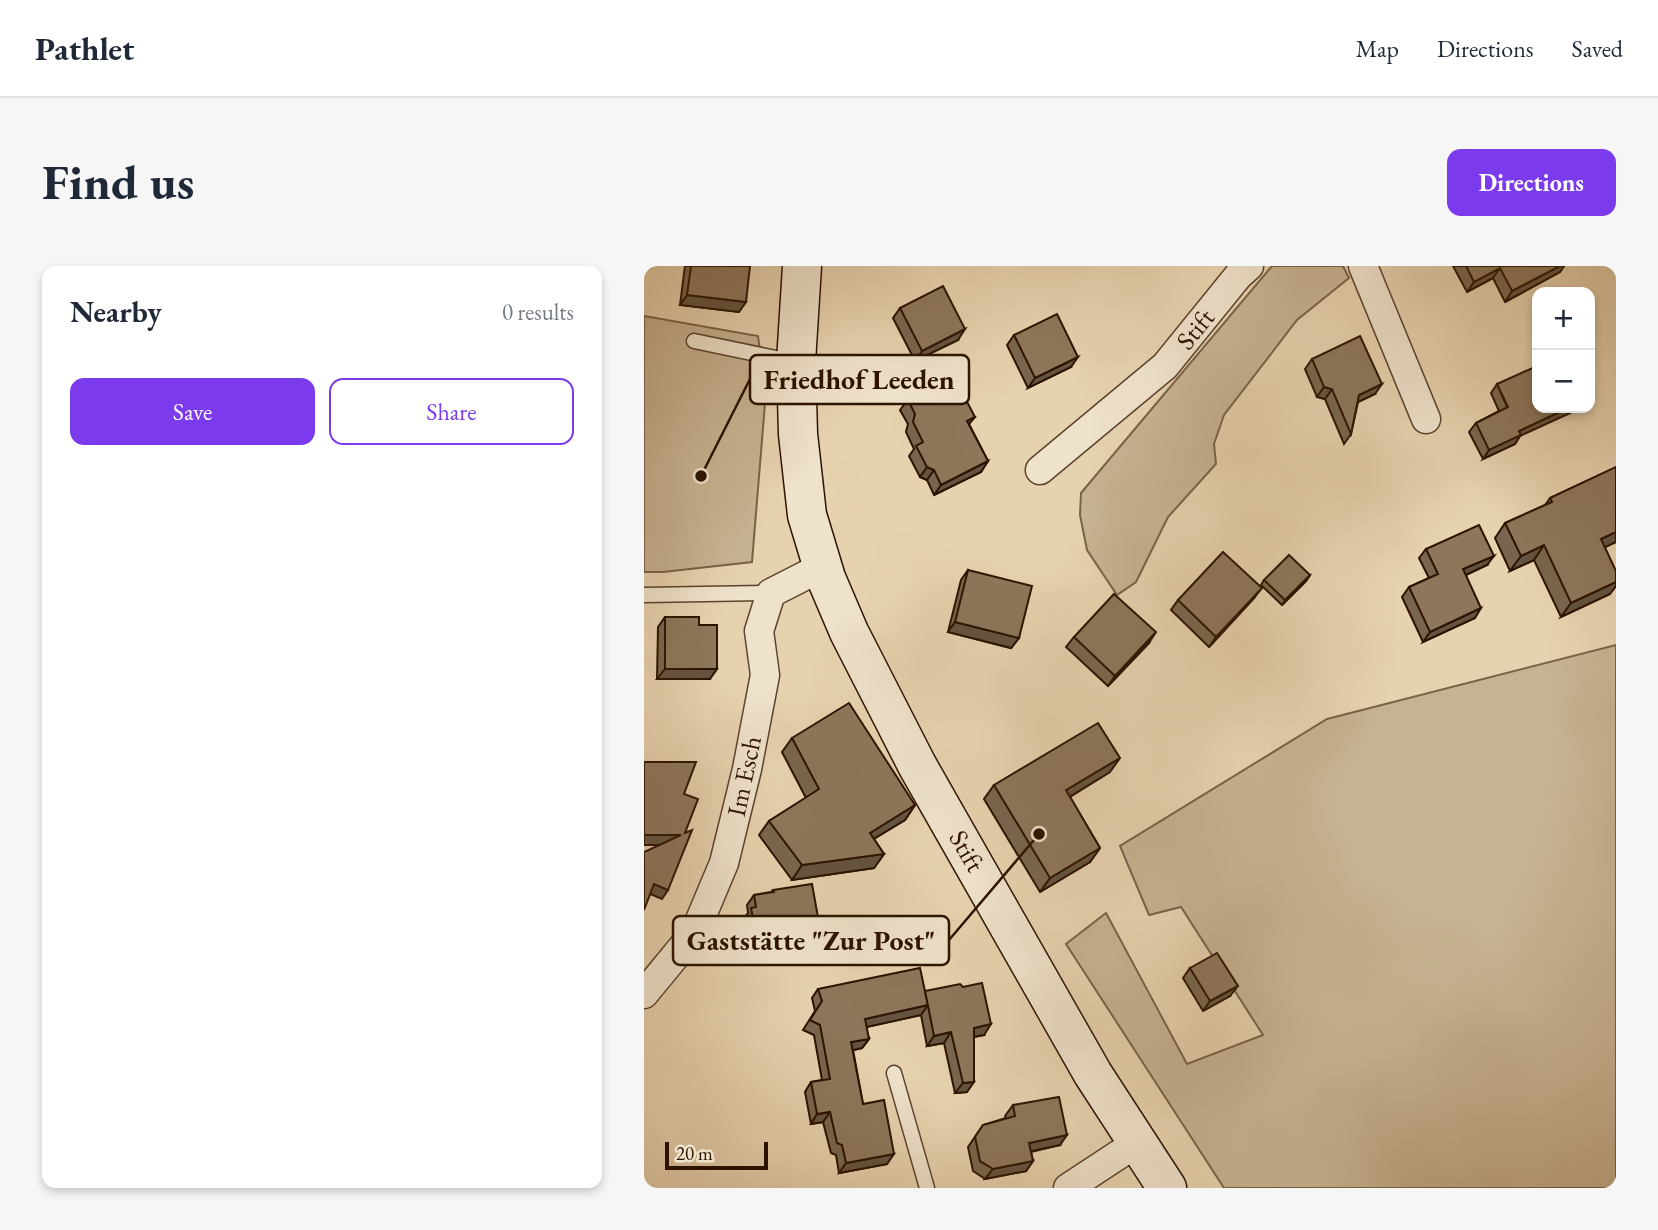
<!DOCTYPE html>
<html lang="en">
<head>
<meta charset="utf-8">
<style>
	body { margin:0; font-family:"EB Garamond",serif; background:#f6f6f7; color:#1f2937 }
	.controls { position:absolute; right:21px; top:21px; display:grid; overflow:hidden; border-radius:14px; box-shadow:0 4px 10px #0003 }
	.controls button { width:63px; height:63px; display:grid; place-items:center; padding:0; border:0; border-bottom:2px solid #e0e1e3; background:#fff; color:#1f2937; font:35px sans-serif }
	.scale { position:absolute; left:21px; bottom:18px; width:103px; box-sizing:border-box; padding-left:7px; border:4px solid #2c1300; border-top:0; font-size:19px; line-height:24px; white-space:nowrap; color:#2c1300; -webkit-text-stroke:5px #efe2cb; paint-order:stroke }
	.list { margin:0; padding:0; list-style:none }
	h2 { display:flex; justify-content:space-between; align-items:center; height:91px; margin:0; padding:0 28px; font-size:30px }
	h2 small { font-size:23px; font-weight:400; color:#747a83 }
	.actions { display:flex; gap:14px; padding:21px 28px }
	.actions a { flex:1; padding:16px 0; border:2px solid #7c3aed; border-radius:14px; text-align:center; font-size:24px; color:#7c3aed }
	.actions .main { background:#7c3aed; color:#fff }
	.map { position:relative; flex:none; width:972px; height:922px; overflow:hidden; border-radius:14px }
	header { display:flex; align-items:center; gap:42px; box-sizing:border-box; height:98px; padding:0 35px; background:#fff; border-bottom:2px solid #e0e1e3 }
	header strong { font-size:33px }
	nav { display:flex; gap:38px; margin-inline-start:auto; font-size:24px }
	.intro { display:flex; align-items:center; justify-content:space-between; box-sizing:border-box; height:168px; padding:0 42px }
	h1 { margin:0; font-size:49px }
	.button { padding:18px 32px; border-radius:14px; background:#7c3aed; color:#fff; font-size:24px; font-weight:700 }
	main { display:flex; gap:42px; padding:0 42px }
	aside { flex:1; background:#fff; border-radius:14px; box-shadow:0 4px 10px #0003 }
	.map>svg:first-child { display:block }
	.green { fill:#c7b291; stroke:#7a6248; stroke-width:2 }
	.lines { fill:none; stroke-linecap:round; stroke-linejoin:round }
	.service-casing { stroke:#5b432c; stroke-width:17 }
	.minor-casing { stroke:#5b432c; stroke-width:31 }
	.secondary-casing { stroke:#2c1300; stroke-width:41 }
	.service { stroke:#efe2cb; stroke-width:14 }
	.minor { stroke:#efe2cb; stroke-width:28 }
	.secondary { stroke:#efe2cb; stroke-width:38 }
	.wall { fill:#79654e; stroke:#2c1300; stroke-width:2 }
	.shaded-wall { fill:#635340; stroke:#2c1300; stroke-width:2 }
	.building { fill:#8d765b; stroke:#2c1300; stroke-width:2 }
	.labels { text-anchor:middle; stroke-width:5; stroke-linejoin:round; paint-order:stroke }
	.street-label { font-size:26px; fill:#2c1300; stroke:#efe2cb }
	.leader { fill:none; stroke:#2c1300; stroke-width:2.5 }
	.callout-dot { fill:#2c1300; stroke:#efe2cb; stroke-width:2.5 }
	.callout { fill:#efe2cb; stroke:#2c1300; stroke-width:2.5 }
	.callout-label { font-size:28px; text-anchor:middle; font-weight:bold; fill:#2c1300 }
</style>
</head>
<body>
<header>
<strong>Pathlet</strong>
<nav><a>Map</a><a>Directions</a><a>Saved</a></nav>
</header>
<div class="intro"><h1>Find us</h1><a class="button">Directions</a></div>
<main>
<aside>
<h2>Nearby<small>0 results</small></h2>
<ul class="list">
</ul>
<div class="actions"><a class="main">Save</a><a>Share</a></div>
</aside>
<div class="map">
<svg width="972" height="922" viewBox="0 0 972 922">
	<rect width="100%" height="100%" fill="#e7d2af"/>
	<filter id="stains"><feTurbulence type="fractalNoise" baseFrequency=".00286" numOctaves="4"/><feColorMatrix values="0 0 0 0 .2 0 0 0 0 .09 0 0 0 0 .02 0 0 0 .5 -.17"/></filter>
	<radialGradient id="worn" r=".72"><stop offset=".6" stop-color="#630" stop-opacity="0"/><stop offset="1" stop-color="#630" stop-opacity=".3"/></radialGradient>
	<g class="green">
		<polygon points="628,0 699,0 705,12 653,54 580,149 570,178 572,198 524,251 492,316 473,329 443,284 436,249 437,227"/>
		<polygon points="0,50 114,70 122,125 108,296 19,306 0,306"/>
		<polygon points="972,379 972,922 580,922 422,678 462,647 543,798 619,769 537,641 505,649 476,580 683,453"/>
	</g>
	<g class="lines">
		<g class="service-casing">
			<g id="service">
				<polyline points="50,75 151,96"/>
				<polyline points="0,329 127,327"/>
				<polyline points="250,807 283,922"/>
			</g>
		</g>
		<g class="minor-casing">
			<g id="minor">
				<polyline points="719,0 782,153"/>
				<polyline points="396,204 521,100 594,10 605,0"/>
				<polyline points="0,728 51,666 80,597 103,503 121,409 115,365 127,327 178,301"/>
				<polyline points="424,922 494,876"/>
			</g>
		</g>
		<g class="secondary-casing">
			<polyline id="secondary" points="158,0 152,96 154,168 163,249 182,312 205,366 273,499 449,808 523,922"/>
		</g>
		<use href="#service" class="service"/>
		<use href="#minor" class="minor"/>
		<use href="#secondary" class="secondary"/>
	</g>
	<g class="wall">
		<polygon points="41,0 106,0 95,46 36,39"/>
		<polygon points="809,0 920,0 916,6 861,36 849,12 823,26"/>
		<polygon points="256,42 314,74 271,95 249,52"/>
		<polygon points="370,69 427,101 384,122 363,79"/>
		<polygon points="668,93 731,128 714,136 707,168 700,178 681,133 673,131 661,103"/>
		<polygon points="853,118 876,170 871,178 839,193 825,166 832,157 855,145 847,127"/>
		<polygon points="264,134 331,151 325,158 344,195 337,206 290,229 283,214 276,211 265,190 270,183 262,166 264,158 256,144"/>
		<polygon points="972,201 972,276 961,281 966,328 917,351 890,294 866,305 851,272 861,257 901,239 906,232"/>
		<polygon points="782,283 843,299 822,309 831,352 779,376 758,331 765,321 785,312 775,292"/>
		<polygon points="324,304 375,372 367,382 304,366 317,314"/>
		<polygon points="666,309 662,315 638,339 617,319 620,314"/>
		<polygon points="610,332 565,381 527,344 534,334"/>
		<polygon points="21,351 55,359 66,413 13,413 14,361"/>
		<polygon points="430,371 505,377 464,420 422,381"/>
		<polygon points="148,472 271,539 261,554 230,573 240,588 230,602 148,614 115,569 125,555 162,532 138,486"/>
		<polygon points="466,506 426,531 456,582 446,596 396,626 340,533 350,519"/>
		<polygon points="129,624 175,657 171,662 173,675 166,685 131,691 131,688 111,691 109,679 105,680 100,652 104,647 103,639 110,629 127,626"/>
		<polygon points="546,702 586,730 559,745 539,712"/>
		<polygon points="174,723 281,726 340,769 330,771 323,826 311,827 300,777 283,780 277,749 222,761 225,773 218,782 209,784 219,838 243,898 195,907 192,889 187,887 179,856 167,858 161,826 167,816 178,814 170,769 159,764 171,745 168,732"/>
		<polygon points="369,839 416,879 387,886 389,895 382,905 341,913 329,905 324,881 339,859 362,852 361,850"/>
	</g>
	<g class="shaded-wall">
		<polygon points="916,0 920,0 916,6 861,36 868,25"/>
		<polygon points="856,2 849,12 823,26 830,16"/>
		<polygon points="43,29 102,36 95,46 36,39"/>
		<polygon points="321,63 314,74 271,95 278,85"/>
		<polygon points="434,91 427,101 384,122 391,112"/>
		<polygon points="738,118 731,128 708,139 715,129"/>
		<polygon points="680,121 688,123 681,133 673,131"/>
		<polygon points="924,142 937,142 876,170 871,178 839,193 845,184 875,165"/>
		<polygon points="344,195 337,206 290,229 297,219"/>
		<polygon points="283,201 290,204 283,214 276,211"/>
		<polygon points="972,266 972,276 947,288 957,273"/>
		<polygon points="900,279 890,294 866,305 877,290"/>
		<polygon points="850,290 843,299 813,313 819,303"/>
		<polygon points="666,309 662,315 638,339 641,334"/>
		<polygon points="972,316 972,320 966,328 917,351 927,337"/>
		<polygon points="618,322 610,332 565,381 572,371"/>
		<polygon points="837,342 831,352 779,376 786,366"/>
		<polygon points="311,356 375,372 367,382 304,366"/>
		<polygon points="512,366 505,377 464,420 471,410"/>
		<polygon points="21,403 73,403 66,413 13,413"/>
		<polygon points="476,492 466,506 412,539 422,524"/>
		<polygon points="271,539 261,554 216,581 226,567"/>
		<polygon points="0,569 37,569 30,579 0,579"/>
		<polygon points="456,582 446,596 396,626 406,612"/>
		<polygon points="240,588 230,602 148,614 158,599"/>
		<polygon points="10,618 24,624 18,633 4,627"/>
		<polygon points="116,669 109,679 105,680 112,670"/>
		<polygon points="173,675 166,685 131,691 138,680"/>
		<polygon points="138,678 131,688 111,691 118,681"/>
		<polygon points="594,720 586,730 559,745 566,735"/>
		<polygon points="284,739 277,749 214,763 221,753"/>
		<polygon points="347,758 340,769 323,772 330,762"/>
		<polygon points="307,766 300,777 283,780 290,770"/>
		<polygon points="225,773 218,782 201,786 207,776"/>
		<polygon points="330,816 323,826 311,827 319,817"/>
		<polygon points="186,846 179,856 167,858 173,848"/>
		<polygon points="423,869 416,879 378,887 385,877"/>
		<polygon points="250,888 243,898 195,907 202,897"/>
		<polygon points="389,895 382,905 341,913 349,903"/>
	</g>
	<g class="building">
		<polygon points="47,0 106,0 102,36 43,29"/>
		<polygon points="822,0 916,0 868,25 856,2 830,16"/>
		<polygon points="299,20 321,63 278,85 256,42"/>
		<polygon points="413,48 434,91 391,112 370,69"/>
		<polygon points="716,70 738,118 715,129 707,168 688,123 680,121 668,93"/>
		<polygon points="893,100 893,142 924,142 875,165 877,169 845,184 832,157 864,141 853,118"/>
		<polygon points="310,111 331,151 323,155 344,195 297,219 290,204 283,201 272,180 279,176 269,156 271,148 264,134"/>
		<polygon points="972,201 972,266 957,273 972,305 972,316 927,337 900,279 877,290 861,257 908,236 906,232"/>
		<polygon points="835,259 850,290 819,303 837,342 786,366 765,321 794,308 782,283"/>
		<polygon points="579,286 618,322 572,371 534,334"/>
		<polygon points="645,289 666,309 641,334 620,314"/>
		<polygon points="324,304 388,320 375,372 311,356"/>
		<polygon points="470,328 512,366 471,410 430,371"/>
		<polygon points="21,351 55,351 55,359 73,359 73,403 21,403"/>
		<polygon points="205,437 271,539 226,567 240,588 158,599 125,555 175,523 148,472"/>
		<polygon points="454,457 476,492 422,524 456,582 406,612 350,519"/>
		<polygon points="0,496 52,496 40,528 54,533 41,567 48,564 24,624 10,618 0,644 0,586 37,569 0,569"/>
		<polygon points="168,618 175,657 170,657 173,675 138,680 138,678 118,681 116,669 112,670 107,642 112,641 110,629 130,626 129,624"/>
		<polygon points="573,687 594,720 566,735 546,702"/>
		<polygon points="276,702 284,739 221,753 225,773 207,776 219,838 240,834 250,888 202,897 198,879 193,877 186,846 173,848 167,816 186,813 176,759 166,754 178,735 174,723"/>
		<polygon points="338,717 347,758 330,762 330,816 319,817 307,766 290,770 281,725 316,718 319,721"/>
		<polygon points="415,831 423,869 385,877 389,895 349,903 336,895 331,871 339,859 371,850 369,839"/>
	</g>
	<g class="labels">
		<g class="street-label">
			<text transform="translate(551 63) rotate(-51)" y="9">Stift</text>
			<text transform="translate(100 510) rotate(-78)" y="9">Im Esch</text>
			<text transform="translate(323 585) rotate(60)" y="9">Stift</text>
		</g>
	</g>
	<path class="leader" d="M57 210L106 113M395 568L305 674"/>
	<g class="callout-dot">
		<circle cx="57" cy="210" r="7"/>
		<circle cx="395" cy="568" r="7"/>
	</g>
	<g class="callout">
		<rect x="106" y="89" width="219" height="49" rx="7"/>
		<rect x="29" y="650" width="276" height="49" rx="7"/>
	</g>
	<g class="callout-label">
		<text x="215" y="123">Friedhof Leeden</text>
		<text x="167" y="684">Gaststätte "Zur Post"</text>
	</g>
	<rect width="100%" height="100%" filter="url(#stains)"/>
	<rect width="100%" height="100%" fill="url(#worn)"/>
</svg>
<div class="controls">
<button>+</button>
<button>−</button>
</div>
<div class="scale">20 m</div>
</div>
</main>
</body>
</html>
